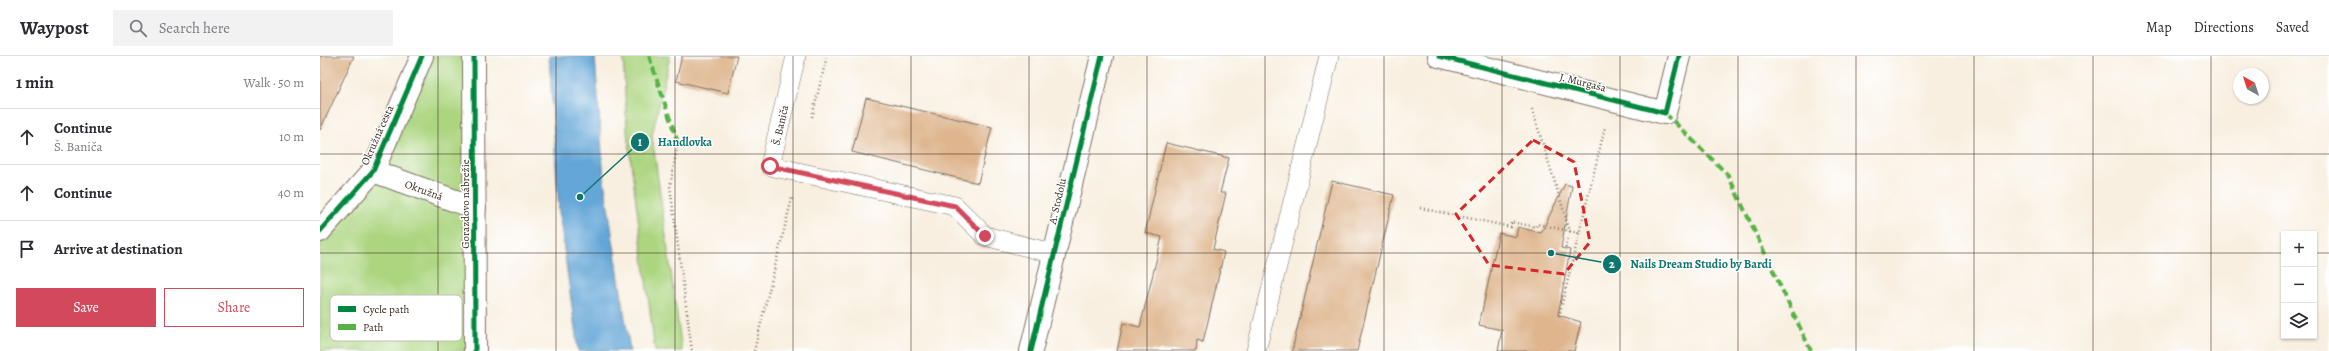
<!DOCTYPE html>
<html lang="en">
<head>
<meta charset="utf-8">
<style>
	body { margin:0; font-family:Alegreya,serif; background:#f2f2f3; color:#2b2b33 }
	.controls { position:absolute; right:12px; bottom:12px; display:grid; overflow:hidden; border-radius:0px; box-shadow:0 1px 3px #0004 }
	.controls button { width:36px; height:36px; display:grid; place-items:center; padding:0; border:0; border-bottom:1px solid #e1e1e2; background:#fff; color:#2b2b33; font:20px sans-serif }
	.compass { position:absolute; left:1913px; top:12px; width:36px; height:36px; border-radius:50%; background:#fff; box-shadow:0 1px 3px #0004; rotate:321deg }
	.stop { position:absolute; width:12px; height:12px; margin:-9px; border:3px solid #d1495b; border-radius:50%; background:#fff }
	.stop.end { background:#d1495b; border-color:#fff; box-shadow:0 1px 4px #0008 }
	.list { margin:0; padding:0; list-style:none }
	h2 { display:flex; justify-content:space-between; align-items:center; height:52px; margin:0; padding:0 16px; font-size:17px }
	h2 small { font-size:13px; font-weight:400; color:#7c7c81 }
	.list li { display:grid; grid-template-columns:26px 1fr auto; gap:12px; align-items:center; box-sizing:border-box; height:56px; padding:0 16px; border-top:1px solid #e1e1e2 }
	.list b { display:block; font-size:15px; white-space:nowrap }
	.list p { margin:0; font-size:13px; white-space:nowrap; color:#7c7c81 }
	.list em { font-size:13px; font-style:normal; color:#7c7c81 }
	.actions { display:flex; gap:8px; padding:12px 16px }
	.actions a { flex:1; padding:9px 0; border:1px solid #d1495b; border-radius:0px; text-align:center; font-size:14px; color:#d1495b }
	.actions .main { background:#d1495b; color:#fff }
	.icon { flex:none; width:22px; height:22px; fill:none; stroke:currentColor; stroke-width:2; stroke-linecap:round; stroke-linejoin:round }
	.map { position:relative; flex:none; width:2009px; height:295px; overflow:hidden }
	header { display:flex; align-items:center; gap:24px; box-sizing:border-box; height:56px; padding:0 20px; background:#fff; border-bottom:1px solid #e1e1e2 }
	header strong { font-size:19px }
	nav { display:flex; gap:22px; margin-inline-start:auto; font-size:14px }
	.search { width:280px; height:36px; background:#f2f2f3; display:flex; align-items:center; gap:10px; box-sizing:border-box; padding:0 14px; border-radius:0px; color:#7c7c81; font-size:15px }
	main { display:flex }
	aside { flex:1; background:#fff }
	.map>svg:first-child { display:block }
	.green { fill:#acd580; stroke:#74804f }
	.water { fill:#63a6d7; stroke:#4f687a }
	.building { fill:#deb58d }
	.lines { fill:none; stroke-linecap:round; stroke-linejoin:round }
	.service-casing { stroke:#7d6f62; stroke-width:20 }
	.minor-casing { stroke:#7d6f62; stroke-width:24 }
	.path { stroke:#7d6f62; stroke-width:2.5; stroke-dasharray:1 3; stroke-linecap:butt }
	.service { stroke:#fff; stroke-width:19 }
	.minor { stroke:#fff; stroke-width:22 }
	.quiet { stroke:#57b245; stroke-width:4; stroke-dasharray:8 4; stroke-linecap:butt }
	.cycleway-casing { stroke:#fff; stroke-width:8 }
	.cycleway { stroke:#00873e; stroke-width:5 }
	.route { stroke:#d1495b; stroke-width:5 }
	.marked { fill:none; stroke:#d62828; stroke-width:3; stroke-dasharray:8 5; stroke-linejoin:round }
	.grid { fill:none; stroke:#3b2a1e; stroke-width:1; stroke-opacity:0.55 }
	.labels { text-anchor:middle; stroke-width:3; stroke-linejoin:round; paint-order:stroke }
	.street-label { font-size:11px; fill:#3b2a1e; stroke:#fff }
	.key { fill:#fff; stroke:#c4bfbc; stroke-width:1 }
	.key-label { font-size:11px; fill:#3b2a1e }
	.leader { fill:none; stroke:#0f766e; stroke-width:1.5 }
	.callout-dot { fill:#0f766e; stroke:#fff; stroke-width:1.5 }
	.mark-label { font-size:12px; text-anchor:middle; font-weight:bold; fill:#fff }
	.callout-label { font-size:12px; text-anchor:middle; font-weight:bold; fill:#0f766e; stroke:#fff; stroke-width:3; stroke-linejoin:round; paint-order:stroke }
</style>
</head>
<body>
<header>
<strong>Waypost</strong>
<div class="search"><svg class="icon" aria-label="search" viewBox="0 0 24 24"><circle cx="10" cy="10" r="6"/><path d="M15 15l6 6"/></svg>Search here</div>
<nav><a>Map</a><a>Directions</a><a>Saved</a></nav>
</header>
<main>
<aside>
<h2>1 min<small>Walk · 50 m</small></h2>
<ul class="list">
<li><svg class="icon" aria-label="ahead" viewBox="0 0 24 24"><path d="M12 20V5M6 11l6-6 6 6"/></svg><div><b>Continue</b><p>Š. Baniča</p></div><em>10 m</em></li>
<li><svg class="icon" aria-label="ahead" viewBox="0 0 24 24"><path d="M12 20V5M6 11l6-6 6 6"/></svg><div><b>Continue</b></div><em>40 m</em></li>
<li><svg class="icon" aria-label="arrive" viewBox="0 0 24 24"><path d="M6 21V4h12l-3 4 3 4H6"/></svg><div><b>Arrive at destination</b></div></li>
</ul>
<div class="actions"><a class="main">Save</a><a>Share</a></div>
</aside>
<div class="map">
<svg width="2009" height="295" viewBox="0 0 2009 295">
	<rect width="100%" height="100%" fill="#fff"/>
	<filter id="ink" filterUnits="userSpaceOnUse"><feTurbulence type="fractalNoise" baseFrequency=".025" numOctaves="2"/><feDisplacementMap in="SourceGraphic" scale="8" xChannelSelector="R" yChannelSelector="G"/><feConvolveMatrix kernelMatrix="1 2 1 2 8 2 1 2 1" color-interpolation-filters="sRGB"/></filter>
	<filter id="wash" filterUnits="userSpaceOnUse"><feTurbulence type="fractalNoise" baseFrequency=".012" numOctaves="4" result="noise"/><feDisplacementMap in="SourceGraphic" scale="16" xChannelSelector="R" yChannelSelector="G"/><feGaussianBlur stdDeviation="0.9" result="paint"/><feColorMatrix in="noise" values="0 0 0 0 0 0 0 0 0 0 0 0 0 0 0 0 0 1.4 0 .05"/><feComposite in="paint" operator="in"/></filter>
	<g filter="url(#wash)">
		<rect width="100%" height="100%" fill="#f8efe0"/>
		<g class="green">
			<polygon points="103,0 152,0 151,295 0,295 0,178 54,119"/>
			<polygon points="303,0 350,0 332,80 362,295 335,295 307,75"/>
		</g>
		<polygon class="water" points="229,0 275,0 284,124 310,295 258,295 239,156"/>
		<g id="blocks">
			<g class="building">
				<polygon points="0,0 34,0 0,74"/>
				<polygon points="362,0 417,0 408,37 356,25"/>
				<polygon points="546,42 672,71 658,127 532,96"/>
				<polygon points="846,87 909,102 900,137 906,137 893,193 904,196 893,244 883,286 877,284 876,295 797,295 803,267 820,271 842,181 825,177"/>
				<polygon points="1012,125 1074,139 1037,295 972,295"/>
				<polygon points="1245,128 1252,130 1241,192 1250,194 1238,259 1261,266 1254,295 1178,295 1182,274 1159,269 1179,177 1196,181 1198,171 1221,177"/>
			</g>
		</g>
	</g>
	<g filter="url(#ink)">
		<use href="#blocks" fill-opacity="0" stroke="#7d6f62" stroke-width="1"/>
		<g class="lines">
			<g class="service-casing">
				<g id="service">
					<polyline points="476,0 450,110 635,150 665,180 735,198"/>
					<polyline points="936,295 1009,0"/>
				</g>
			</g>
			<g class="minor-casing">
				<g id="minor">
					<polyline points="154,0 155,295"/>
					<polyline points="1119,0 1345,57 1359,0"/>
					<polyline points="53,115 155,152"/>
					<polyline points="0,175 53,115 102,0"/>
					<polyline points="711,295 782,0"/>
				</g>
			</g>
			<g class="path">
				<polyline points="1212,53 1250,175 1245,193"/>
				<polyline points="492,61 507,0"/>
				<polyline points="358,87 350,130 372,295"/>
				<polyline points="1100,152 1191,171 1191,166 1216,171 1217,168 1259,177"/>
				<polyline points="1239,260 1285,71"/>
				<polyline points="434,295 472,142"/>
			</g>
			<use href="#service" class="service"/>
			<use href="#minor" class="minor"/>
			<g class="quiet">
				<polyline points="329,0 358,87"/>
				<polyline points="1345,57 1408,119 1491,295"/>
			</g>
			<g class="cycleway-casing">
				<g id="cycleway">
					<polyline points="154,0 155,295"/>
					<polyline points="1119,0 1345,57 1359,0"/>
					<polyline points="0,175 53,115 102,0"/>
					<polyline points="711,295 782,0"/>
				</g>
			</g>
			<use href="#cycleway" class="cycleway"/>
		</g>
	</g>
	<g class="lines" filter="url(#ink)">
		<polyline class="route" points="450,110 635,150 665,180"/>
	</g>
	<path class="marked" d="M1213,84L1254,106L1270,186L1244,218L1169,209L1136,158Z"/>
	<path class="grid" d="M118,0V295M236,0V295M355,0V295M473,0V295M591,0V295M709,0V295M827,0V295M945,0V295M1064,0V295M1182,0V295M1300,0V295M1418,0V295M1536,0V295M1654,0V295M1773,0V295M1891,0V295M0,98H2009M0,197H1964M1994,197H2009"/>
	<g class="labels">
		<g class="street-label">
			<text transform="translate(1263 26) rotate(14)" y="4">J. Murgaša</text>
			<text transform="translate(460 69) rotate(-77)" y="4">Š. Baniča</text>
			<text transform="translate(57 79) rotate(-66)" y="4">Okružná cesta</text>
			<text transform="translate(104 134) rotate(20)" y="4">Okružná</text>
			<text transform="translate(737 145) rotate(-77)" y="4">A. Stodolu</text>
			<text transform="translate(145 148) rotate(-90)" y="4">Gorazdovo nábrežie</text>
		</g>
	</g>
	<rect x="10" y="239" width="132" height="46" rx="6" class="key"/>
	<rect x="18" y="250" width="18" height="6" fill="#00873e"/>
	<rect x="18" y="268" width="18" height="6" fill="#57b245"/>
	<g class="key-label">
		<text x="43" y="257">Cycle path</text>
		<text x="43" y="275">Path</text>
	</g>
	<path class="leader" d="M260 141L320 86M1231 197L1292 208"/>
	<g class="callout-dot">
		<circle cx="260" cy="141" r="4"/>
		<circle cx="1231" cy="197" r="4"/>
		<circle cx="320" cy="86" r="10"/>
		<circle cx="1292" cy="208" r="10"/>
	</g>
	<g class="mark-label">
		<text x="320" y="90">1</text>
		<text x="1292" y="212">2</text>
	</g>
	<g class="callout-label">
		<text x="365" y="90">Handlovka</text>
		<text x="1381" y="212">Nails Dream Studio by Bardi</text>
	</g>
</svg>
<div class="controls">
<button>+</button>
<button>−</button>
<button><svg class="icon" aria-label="layers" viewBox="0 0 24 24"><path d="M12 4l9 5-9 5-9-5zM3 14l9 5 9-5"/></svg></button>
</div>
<svg class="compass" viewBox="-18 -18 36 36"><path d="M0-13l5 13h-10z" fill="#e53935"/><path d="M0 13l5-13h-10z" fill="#7c7c81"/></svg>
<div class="stop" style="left:450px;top:110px"></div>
<div class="stop end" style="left:665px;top:180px"></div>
</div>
</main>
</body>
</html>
